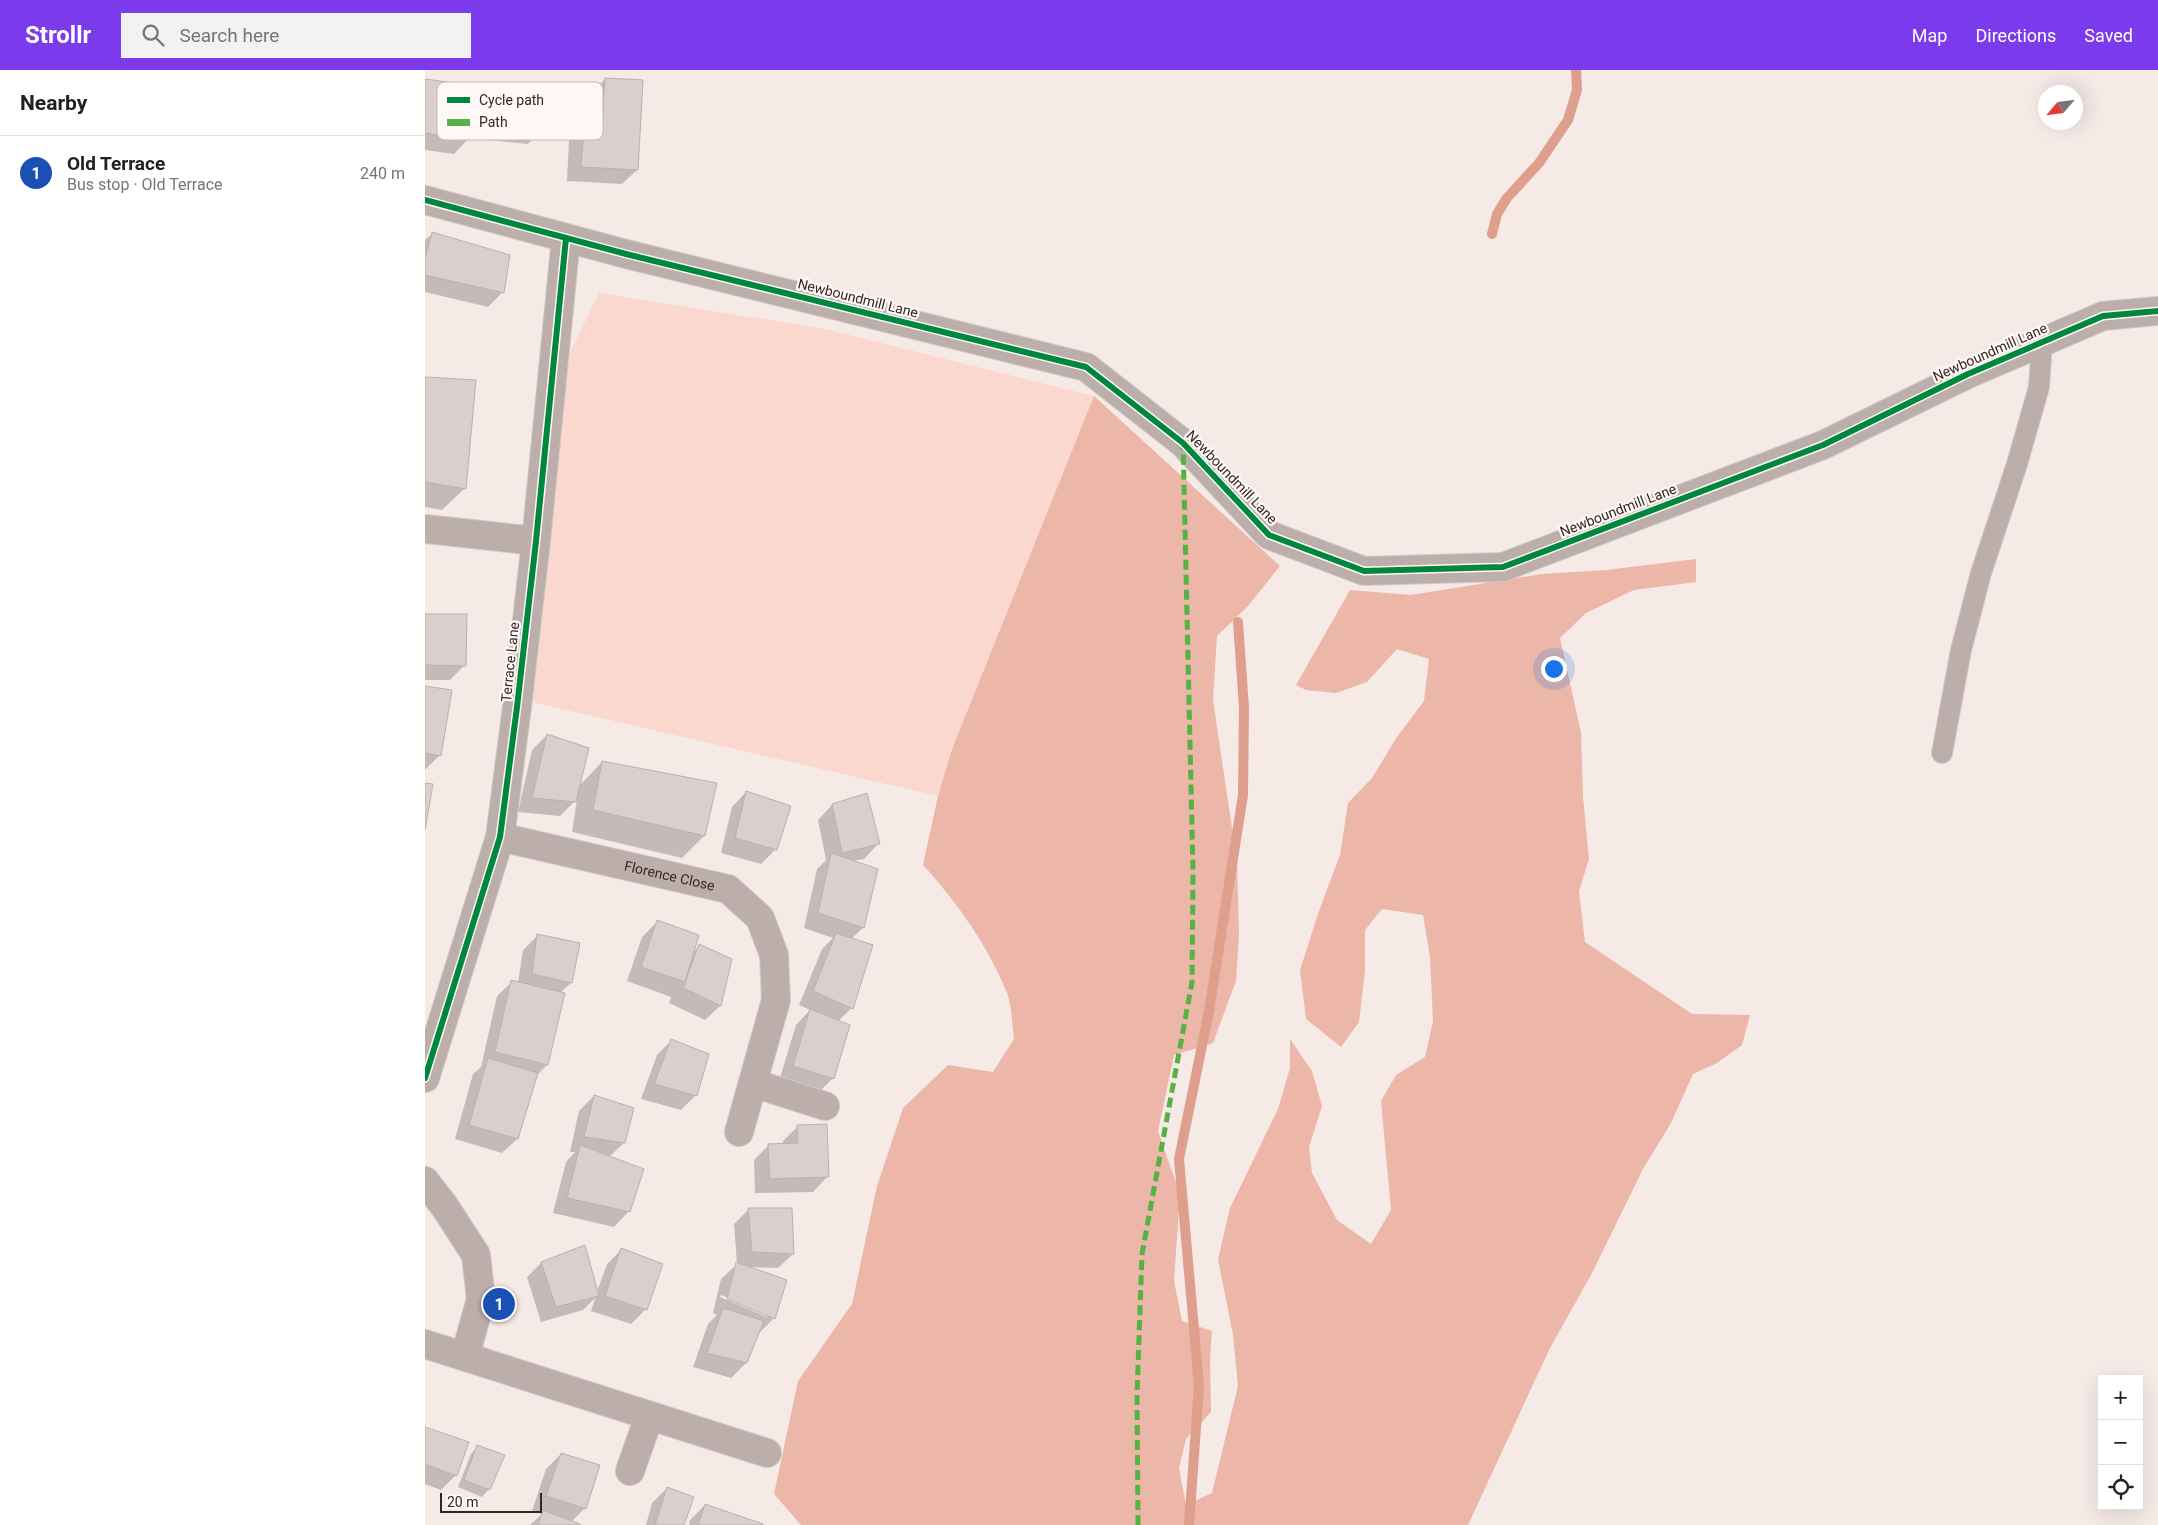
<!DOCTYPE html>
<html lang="en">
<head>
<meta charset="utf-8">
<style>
	body { margin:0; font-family:Roboto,sans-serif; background:#f2f2f2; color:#202124 }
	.controls { position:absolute; right:15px; bottom:15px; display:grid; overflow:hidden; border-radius:0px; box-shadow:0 5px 20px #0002 }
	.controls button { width:45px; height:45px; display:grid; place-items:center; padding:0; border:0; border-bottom:1px solid #e0e0e0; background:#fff; color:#202124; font:25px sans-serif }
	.compass { position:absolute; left:1613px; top:15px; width:45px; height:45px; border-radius:50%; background:#fff; box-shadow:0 5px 20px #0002; rotate:242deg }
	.scale { position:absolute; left:15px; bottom:12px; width:102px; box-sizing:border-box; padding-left:5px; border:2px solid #332623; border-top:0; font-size:14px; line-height:18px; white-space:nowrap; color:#332623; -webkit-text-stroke:4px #fff8f6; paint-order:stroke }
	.you { position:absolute; left:1128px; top:598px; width:18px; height:18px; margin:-12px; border:4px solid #fff; border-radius:50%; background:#1a73e8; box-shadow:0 0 0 8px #1a73e833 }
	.badge { display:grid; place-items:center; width:32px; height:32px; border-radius:50%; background:#7c3aed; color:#fff; font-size:16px; font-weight:700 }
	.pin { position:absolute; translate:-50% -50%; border:2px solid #fff; box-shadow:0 1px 5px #0006 }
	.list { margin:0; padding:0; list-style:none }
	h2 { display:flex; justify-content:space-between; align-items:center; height:65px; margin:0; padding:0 20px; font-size:21px }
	h2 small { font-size:16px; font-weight:400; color:#757577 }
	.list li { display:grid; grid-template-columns:32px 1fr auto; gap:15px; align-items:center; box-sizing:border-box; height:75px; padding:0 20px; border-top:1px solid #e0e0e0 }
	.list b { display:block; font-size:19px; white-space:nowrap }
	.list p { margin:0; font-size:16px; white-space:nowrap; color:#757577 }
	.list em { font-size:16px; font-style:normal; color:#757577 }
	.icon { flex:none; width:28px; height:28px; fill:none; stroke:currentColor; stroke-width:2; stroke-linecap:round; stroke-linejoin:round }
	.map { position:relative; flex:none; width:1733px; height:1455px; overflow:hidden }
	header { display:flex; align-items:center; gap:30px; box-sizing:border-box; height:70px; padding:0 25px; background:#7c3aed; color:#fff }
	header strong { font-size:24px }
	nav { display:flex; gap:28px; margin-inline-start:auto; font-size:18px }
	.search { width:350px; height:45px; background:#f2f2f2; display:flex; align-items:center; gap:12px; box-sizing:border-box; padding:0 18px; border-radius:0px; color:#757577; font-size:19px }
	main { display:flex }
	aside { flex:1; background:#fff }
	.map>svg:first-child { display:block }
	.green { fill:#fad8ce }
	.forest { fill:#ecb6a8 }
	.shadow { fill:#0003; fill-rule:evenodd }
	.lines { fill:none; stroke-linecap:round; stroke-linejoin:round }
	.stream { stroke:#de9f8d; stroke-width:10 }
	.building { fill:#dacfcc; stroke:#bbb0ad }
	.lane-casing { stroke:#d1c8c5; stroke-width:22 }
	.street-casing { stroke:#d1c8c5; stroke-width:30 }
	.lane { stroke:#bbaeab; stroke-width:20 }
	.street { stroke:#bbaeab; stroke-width:28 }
	.quiet { stroke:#56b245; stroke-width:5; stroke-dasharray:10 5; stroke-linecap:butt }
	.cycleway-casing { stroke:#fff8f6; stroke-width:9 }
	.cycleway { stroke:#00873e; stroke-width:6 }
	.labels { text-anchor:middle; stroke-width:4.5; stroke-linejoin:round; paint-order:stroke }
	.street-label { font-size:14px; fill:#332623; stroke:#fff8f6 }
	.key { fill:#fff8f6; stroke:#c2b9b7; stroke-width:1 }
	.key-label { font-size:14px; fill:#332623 }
</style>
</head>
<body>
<header>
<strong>Strollr</strong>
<div class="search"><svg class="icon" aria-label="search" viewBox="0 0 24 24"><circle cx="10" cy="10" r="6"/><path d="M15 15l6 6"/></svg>Search here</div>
<nav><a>Map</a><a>Directions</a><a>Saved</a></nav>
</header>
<main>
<aside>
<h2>Nearby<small></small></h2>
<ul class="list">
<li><span class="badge" style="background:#1a4fb4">1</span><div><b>Old Terrace</b><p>Bus stop · Old Terrace</p></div><em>240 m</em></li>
</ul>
</aside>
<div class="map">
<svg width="1733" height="1455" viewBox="0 0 1733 1455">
	<rect width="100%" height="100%" fill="#f6eae7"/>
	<polygon class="green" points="174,223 401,259 669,326 527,679 513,726 107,632 142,289"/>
	<path class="forest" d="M669,326L855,496L823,536L792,566L788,630L812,792L814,863L811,911L788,973L749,985L733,1061L755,1124L749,1211L757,1251L787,1261L785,1288L786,1342L761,1369L754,1398L761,1435L787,1423L813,1316L808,1265L793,1189L805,1138L853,1039L865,998V969L887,1001L897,1036L884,1077L887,1103L912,1150L946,1174L966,1140L956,1031L971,1005L1000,987L1008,951L1005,887L998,845L957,839L940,860V901L934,952L916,977L881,949L875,900L894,841L915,785L923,733L947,708L972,667L999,631L1004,589L972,579L942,612L911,623L881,620L871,615L925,520L986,525L1117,504L1182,500L1271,489V512L1209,520L1161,543L1135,568L1156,663L1158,727L1164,789L1154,821L1160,872L1267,944L1325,945L1317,975L1292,993L1268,1004L1246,1053L1218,1099L1166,1205L1125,1278L1043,1455H376L349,1424L373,1311L427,1234L452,1116L478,1038L523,995L568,1002L589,969C587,955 587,936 582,923C564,877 531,831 498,795L513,726L527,679Z"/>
	<g class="shadow">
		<polygon points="180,9 212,100 197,114 142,111 144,71 159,56 163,56 165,24"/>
		<polygon points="0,10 50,27 58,19 118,59 103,74 44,68 29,84 0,80"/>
		<polygon points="7,164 78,222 63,237 0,222 0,170"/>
		<polygon points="0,309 40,418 17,440 0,437"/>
		<polygon points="0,546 40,595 25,610 0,610"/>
		<polygon points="0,617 15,685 0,700"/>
		<polygon points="122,665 154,716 177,692 291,714 279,766 257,788 147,762 152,729 135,746 93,742 107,680"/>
		<polygon points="321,722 351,779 336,794 296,783 307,737"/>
		<polygon points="407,735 453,774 439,789 427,791 438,858 426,869 427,938 413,951 408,1008 393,1023 354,1011 371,955 385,940 374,935 397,879 408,868 379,858 392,799 401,790 393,750"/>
		<polygon points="232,852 268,883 274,876 306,890 295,936 280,950 244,933 246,927 202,911 217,867"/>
		<polygon points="113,865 146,913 135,923 122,995 111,1006 92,1069 77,1083 30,1069 48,1004 56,997 72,926 87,912 93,913 98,880"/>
		<polygon points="247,970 271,1025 256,1040 216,1029 232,985"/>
		<polygon points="169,1026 199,1073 184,1087 217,1099 203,1142 189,1157 128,1143 141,1092 150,1082 145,1082 154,1041"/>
		<polygon points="373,1056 402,1107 388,1122 330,1123 329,1090 344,1075 358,1074 358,1071"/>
		<path d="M324,1139L368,1184L353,1198L322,1197L349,1248L334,1263L321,1293L306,1308L268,1297L283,1254L292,1245L288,1243L296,1209L312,1194L309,1154ZM296,1225L342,1244V1247L295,1227Z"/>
		<polygon points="197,1179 221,1239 206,1254 166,1241 170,1228 158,1240 116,1252 102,1207 116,1193 172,1222 182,1194"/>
		<polygon points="0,1359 31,1405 16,1420 0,1414"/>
		<polygon points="53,1376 64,1419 57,1427 33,1417 46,1384"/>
		<polygon points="136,1384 160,1438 146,1452 154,1455 105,1455 117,1444 107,1441 121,1399"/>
		<polygon points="242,1418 258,1455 221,1455 227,1433"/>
		<polygon points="280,1435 336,1455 264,1455 265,1450"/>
	</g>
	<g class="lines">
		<g class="stream">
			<polyline points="1067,164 1072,144 1082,128 1114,93 1143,50 1152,20 1151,0"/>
			<polyline points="764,1455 774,1316 754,1089 784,941 818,725 819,638 813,552"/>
		</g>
	</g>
	<g class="building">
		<polygon points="180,8 218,10 213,100 156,97 159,55 177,56"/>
		<polygon points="0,9 52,16 45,70 0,63"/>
		<polygon points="7,162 85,185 79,223 0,205 0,189"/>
		<polygon points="0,307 51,310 41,419 0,412"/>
		<polygon points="0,544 42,544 41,596 0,595"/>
		<polygon points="0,616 27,620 16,686 0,683"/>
		<polygon points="122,664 164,678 151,732 107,728"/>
		<polygon points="177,691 292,713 280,766 168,740"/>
		<polygon points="0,713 8,714 0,760"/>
		<polygon points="321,721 366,736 352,780 310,768"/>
		<polygon points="442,723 455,774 417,783 407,734"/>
		<polygon points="406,783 453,799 439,858 393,843"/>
		<polygon points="232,850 274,865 260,912 216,897"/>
		<polygon points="411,863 448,875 428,939 388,921"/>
		<polygon points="112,864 155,873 147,913 107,904"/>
		<polygon points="274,874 307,889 296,936 258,918"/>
		<polygon points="86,910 140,923 123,995 70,982"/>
		<polygon points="385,939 425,955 409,1009 368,996"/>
		<polygon points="246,969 284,984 272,1026 229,1014"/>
		<polygon points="63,988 113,1003 93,1069 44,1055"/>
		<polygon points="169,1025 209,1038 200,1073 159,1067"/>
		<polygon points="402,1054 404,1107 345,1109 343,1074 373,1073 372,1055"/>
		<polygon points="155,1075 219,1099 205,1142 142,1128"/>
		<polygon points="323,1138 367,1138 369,1184 327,1182"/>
		<polygon points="160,1175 174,1226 131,1237 116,1192"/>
		<polygon points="196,1178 238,1194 222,1240 180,1226"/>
		<polygon points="311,1192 362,1210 350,1249 302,1229"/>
		<polygon points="298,1238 339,1251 322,1293 282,1283"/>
		<polygon points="0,1357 44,1372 32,1406 0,1394"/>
		<polygon points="52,1375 80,1385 65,1420 39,1410"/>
		<polygon points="136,1383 175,1395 161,1439 121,1426"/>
		<polygon points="242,1417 269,1427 259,1455 230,1455"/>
		<polygon points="280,1434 338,1454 338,1455 273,1455"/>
		<polygon points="118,1440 155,1454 155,1455 113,1455"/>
	</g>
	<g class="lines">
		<g class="lane-casing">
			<polyline id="lane" points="1517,683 1536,580 1556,503 1592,394 1614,317 1617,272"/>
		</g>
		<g class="street-casing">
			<g id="street">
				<polyline points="0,130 201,184 661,297 758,373 844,465 939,501 1078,497 1398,375 1543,304 1678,246 1733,241"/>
				<polyline points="0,459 111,471"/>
				<path id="s1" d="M75,767L303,819L335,848L349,885L351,930L314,1062"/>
				<polyline points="0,1008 75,767 92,637 111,471 141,168"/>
				<polyline points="328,1013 400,1036"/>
				<polyline points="0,1111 20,1137 51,1185 56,1229 40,1286"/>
				<polyline points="0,1274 342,1383"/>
				<polyline points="205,1401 224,1347"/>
			</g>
		</g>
		<use href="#lane" class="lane"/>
		<use href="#street" class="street"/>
		<polyline class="quiet" points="713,1455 712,1325 717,1184 767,912 768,802 758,373"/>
		<g class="cycleway-casing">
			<g id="cycleway">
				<polyline points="0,130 201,184 661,297 758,373 844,465 939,501 1078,497 1398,375 1543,304 1678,246 1733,241"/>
				<polyline points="0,1008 75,767 92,637 111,471 141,168"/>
			</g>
		</g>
		<use href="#cycleway" class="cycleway"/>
	</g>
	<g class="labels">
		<g class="street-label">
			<text transform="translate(433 228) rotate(14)" y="5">Newboundmill Lane</text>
			<text transform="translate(1565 282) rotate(-24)" y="5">Newboundmill Lane</text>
			<text transform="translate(807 407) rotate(46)" y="5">Newboundmill Lane</text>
			<text transform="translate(1193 440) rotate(-21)" y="5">Newboundmill Lane</text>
			<text transform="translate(85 592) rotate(-84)" y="5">Terrace Lane</text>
			<text dy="5" stroke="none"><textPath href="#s1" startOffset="174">Florence Close</textPath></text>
		</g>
	</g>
	<rect x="12" y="12" width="166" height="58" rx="8" class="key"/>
	<rect x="22" y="27" width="23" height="6" fill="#00873e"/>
	<rect x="22" y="49" width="23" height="7" fill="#56b245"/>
	<g class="key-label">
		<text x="54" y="35">Cycle path</text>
		<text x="54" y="57">Path</text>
	</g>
</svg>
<div class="controls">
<button>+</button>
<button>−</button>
<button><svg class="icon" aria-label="locate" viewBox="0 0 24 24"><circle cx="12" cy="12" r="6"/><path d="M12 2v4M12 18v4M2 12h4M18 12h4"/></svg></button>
</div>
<svg class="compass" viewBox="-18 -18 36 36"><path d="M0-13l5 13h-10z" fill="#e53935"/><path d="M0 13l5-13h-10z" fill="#757577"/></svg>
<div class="scale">20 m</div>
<div class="you"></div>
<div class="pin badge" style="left:74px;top:1234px;background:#1a4fb4">1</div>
</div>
</main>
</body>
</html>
